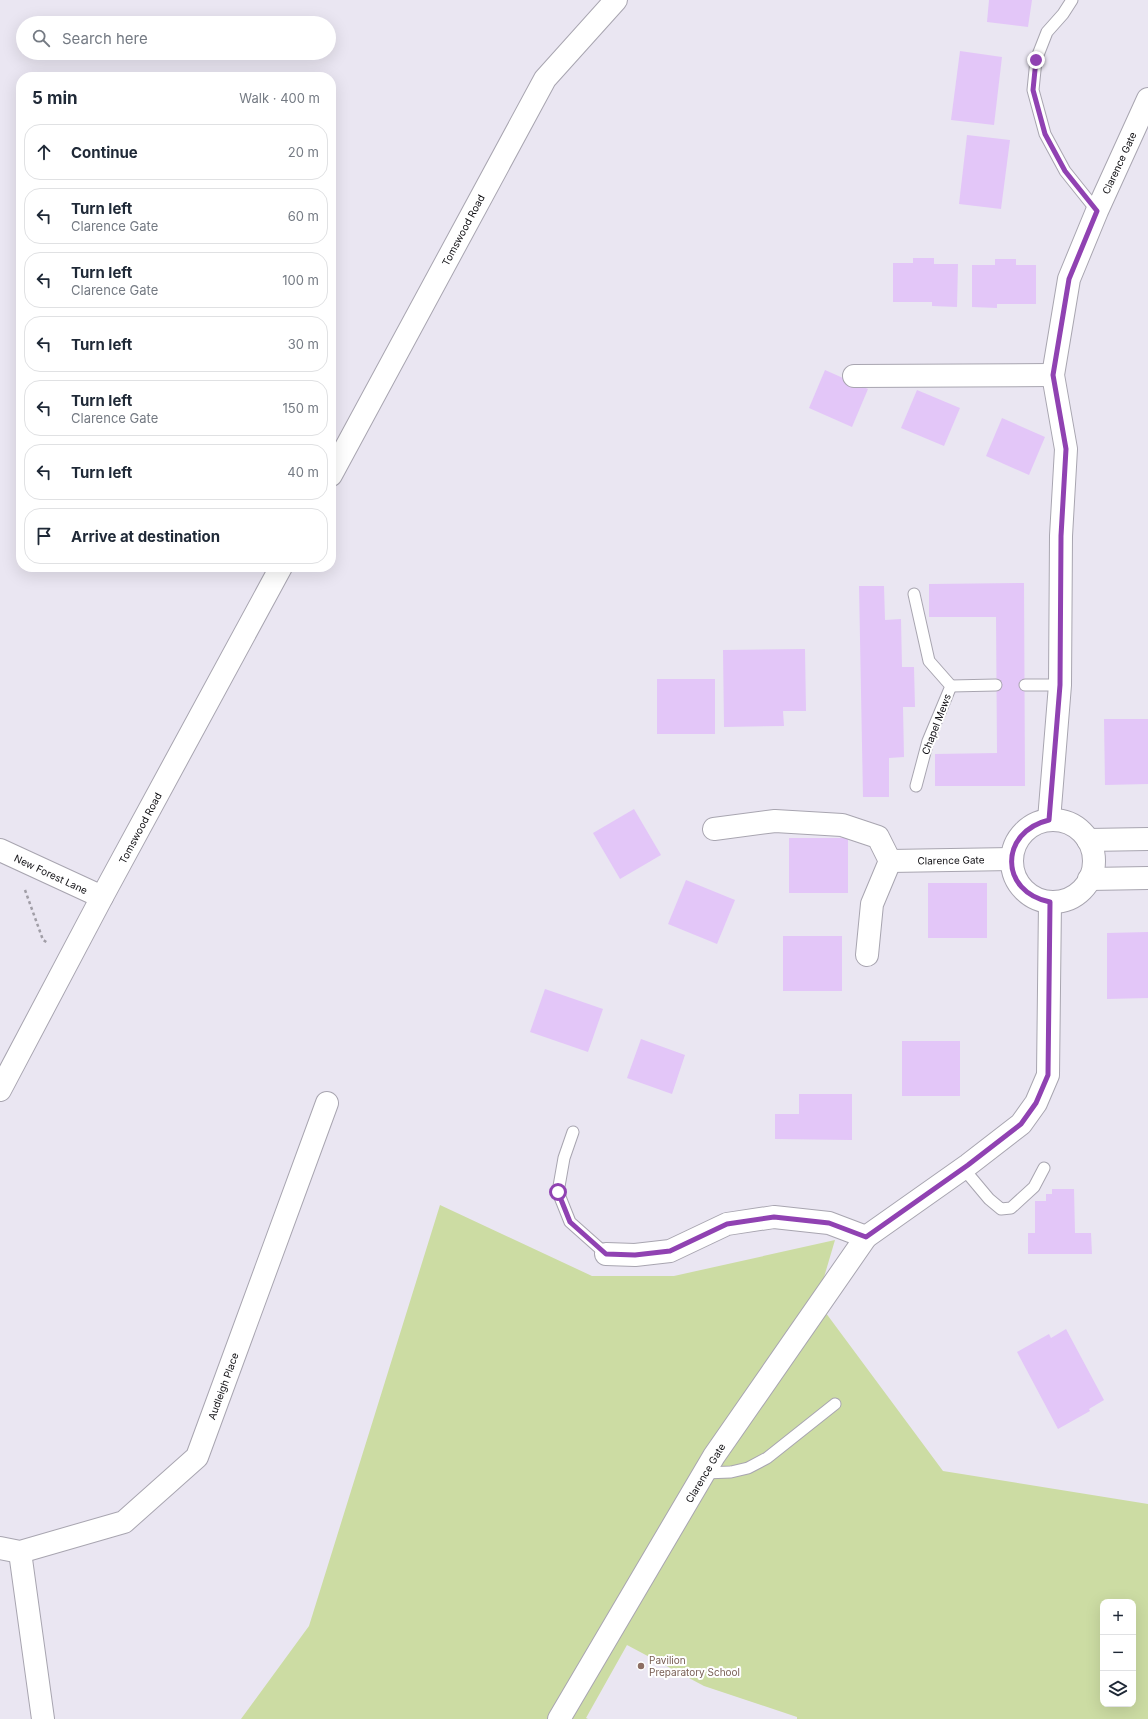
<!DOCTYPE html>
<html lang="en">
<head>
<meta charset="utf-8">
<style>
	body { margin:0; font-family:Inter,sans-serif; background:#f2f2f3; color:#1f2937 }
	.controls { position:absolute; right:12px; bottom:12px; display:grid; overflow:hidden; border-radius:8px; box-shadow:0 4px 16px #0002 }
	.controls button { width:36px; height:36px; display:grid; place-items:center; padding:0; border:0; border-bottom:1px solid #e0e1e3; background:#fff; color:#1f2937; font:20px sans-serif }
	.stop { position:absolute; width:12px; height:12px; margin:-9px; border:3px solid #9042b2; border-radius:50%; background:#fff }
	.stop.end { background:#9042b2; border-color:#fff; box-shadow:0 1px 4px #0008 }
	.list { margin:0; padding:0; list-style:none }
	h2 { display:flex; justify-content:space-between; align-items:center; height:52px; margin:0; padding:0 16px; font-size:17px }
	h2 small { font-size:13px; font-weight:400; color:#747a83 }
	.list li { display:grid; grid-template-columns:26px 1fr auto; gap:12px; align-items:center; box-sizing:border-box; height:56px; margin:0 8px 8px; padding:0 8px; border:1px solid #e0e1e3; border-radius:16px }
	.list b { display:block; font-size:15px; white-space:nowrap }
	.list p { margin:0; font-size:13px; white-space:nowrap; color:#747a83 }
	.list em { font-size:13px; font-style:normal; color:#747a83 }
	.icon { flex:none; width:22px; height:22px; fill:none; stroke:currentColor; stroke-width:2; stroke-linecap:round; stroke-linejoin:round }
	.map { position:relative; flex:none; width:1148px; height:1719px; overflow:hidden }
	.search { position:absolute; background:#fff; box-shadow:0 4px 16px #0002; left:16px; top:16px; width:320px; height:44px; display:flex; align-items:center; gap:10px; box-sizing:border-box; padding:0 14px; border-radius:22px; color:#747a83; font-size:15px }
	.panel { position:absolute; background:#fff; box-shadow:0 4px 16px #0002; left:16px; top:72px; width:320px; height:500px; border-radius:16px }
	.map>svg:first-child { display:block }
	.green { fill:#ccdca3; fill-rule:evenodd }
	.building { fill:#e3c6f8 }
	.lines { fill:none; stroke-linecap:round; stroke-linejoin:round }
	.lane-casing { stroke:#a8a5b0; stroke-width:13 }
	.street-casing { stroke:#a8a5b0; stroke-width:24 }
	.secondary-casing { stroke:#a8a5b0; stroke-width:24 }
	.path { stroke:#a09da6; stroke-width:2.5; stroke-dasharray:3 3; stroke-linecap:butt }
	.lane { stroke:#fff; stroke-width:11 }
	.street { stroke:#fff; stroke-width:22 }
	.secondary { stroke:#fff; stroke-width:22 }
	.route { stroke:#9042b2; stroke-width:5 }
	.education-dot { fill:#8d6e63; stroke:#fff; stroke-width:1.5 }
	.labels { text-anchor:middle; stroke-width:4; stroke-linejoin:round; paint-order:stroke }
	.street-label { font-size:10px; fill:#111014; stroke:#fff }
	.education-label { font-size:10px; fill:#785e54; stroke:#fff; text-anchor:start }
</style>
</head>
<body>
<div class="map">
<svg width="1148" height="1719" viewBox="0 0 1148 1719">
	<rect width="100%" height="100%" fill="#eae6f2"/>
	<path class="green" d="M440,1205L592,1276H674L835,1240L817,1301L943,1471L1148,1504V1719H797V1717L704,1686L627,1645L586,1718L588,1719H241L309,1626ZM1103,1602H1133V1704H1103Z"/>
	<g class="building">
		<polygon points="989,0 1032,0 1028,27 987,22"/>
		<polygon points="960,51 1002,57 994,125 951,120"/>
		<polygon points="967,135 1010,140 1001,209 959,204"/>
		<polygon points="913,258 934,258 934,264 958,264 957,307 932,306 932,302 893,302 893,263 913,263"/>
		<polygon points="995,259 1016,259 1016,265 1036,265 1036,304 997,304 997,308 972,307 972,265 995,265"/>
		<polygon points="825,370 868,389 852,427 809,408"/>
		<polygon points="917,390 960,408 944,446 901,428"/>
		<polygon points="1002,418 1045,437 1029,475 986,456"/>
		<polygon points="1024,583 1025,786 935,786 935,754 997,753 996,617 929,617 929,584"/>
		<polygon points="859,586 884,586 885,620 901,619 902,667 914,667 915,707 903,707 904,757 889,758 889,797 863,797"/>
		<polygon points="805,649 806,711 783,711 784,726 724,727 723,650"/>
		<rect x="657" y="679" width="58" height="55"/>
		<polygon points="1104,719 1148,719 1148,784 1105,785"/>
		<polygon points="634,809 661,855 620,879 593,833"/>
		<rect x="789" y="838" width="59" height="55"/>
		<polygon points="686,880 735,900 717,944 668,924"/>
		<rect x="928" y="883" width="59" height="55"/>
		<polygon points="1148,932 1148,998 1107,999 1107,933"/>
		<rect x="783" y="936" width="59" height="55"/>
		<polygon points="545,989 603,1009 588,1052 530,1032"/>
		<polygon points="641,1039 685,1055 672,1094 627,1078"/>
		<rect x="902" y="1041" width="58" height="55"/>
		<polygon points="799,1094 852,1094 852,1140 775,1139 775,1114 799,1114"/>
		<polygon points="1052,1189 1074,1189 1075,1233 1091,1233 1092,1254 1028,1254 1028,1233 1035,1233 1035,1201 1046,1201 1046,1194 1052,1194"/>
		<polygon points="1066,1329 1104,1400 1089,1409 1090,1411 1058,1429 1017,1352 1049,1334 1051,1338"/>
	</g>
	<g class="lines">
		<g class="lane-casing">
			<g id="lane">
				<polyline points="1072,0 1063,14 1047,32 1036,60 1033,90 1045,134 1065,171 1097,211"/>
				<polyline points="914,594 929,661 951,686 928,741 916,786"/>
				<polyline points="1025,685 1060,685"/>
				<polyline points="951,686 996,685"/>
				<polyline points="573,1132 564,1158 558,1192 570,1222 606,1254"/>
				<polyline points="963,1168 989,1199 1001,1209 1011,1208 1034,1187 1044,1168"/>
				<polyline points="704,1473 731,1472 748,1468 767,1458 835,1404"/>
			</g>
		</g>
		<g class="street-casing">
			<g id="street">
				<polyline points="854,376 1053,375"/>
				<polyline points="1049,820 1060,685 1061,536 1066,449 1053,375 1069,279 1097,211 1148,99"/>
				<circle cx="1053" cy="861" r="41"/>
				<polyline points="714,829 775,821 842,825 878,837 890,861 872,904 867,955"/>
				<polyline points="1088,840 1148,839"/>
				<polyline points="890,861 1012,859"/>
				<polyline points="1089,879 1148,878"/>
				<polyline points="606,1254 635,1255 670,1251 727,1224 774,1217 829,1223 866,1237"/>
				<polyline points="0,1548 20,1552 124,1522 197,1457 327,1103"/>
				<polyline points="20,1552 43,1719"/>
				<polyline points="559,1719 714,1456 866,1237 968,1165 1021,1124 1036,1103 1048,1075 1050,902"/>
			</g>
		</g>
		<g class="secondary-casing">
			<g id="secondary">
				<polyline points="331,475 545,79 616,0"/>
				<polyline points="0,850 102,897"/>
				<polyline points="0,1090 102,897 281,567"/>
			</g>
		</g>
		<polyline class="path" points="25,890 43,940 48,943"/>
		<use href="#lane" class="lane"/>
		<use href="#street" class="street"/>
		<use href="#secondary" class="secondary"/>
	</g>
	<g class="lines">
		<path class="route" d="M558,1192L570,1222L606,1254L635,1255L670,1251L727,1224L774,1217L829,1223L866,1237L968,1165L1021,1124L1036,1103L1048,1075L1050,902C999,892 999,832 1049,820L1060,685L1061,536L1066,449L1053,375L1069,279L1097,211L1065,171L1045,134L1033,90L1036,60"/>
	</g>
	<circle class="education-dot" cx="641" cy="1666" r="4"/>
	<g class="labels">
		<g class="street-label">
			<text transform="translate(1119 163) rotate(-65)" y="4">Clarence Gate</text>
			<text transform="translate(463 230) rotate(-62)" y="4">Tomswood Road</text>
			<text transform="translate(936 724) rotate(-69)" y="4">Chapel Mews</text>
			<text transform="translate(140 828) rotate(-62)" y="4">Tomswood Road</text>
			<text transform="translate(951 860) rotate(-1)" y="4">Clarence Gate</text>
			<text transform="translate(51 874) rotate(25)" y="4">New Forest Lane</text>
			<text transform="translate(223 1386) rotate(-70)" y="4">Audleigh Place</text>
			<text transform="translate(705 1473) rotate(-59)" y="4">Clarence Gate</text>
		</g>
		<g class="education-label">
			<text x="649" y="1664">Pavilion<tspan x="649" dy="12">Preparatory School</tspan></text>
		</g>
	</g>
</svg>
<div class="controls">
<button>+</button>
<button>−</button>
<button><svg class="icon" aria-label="layers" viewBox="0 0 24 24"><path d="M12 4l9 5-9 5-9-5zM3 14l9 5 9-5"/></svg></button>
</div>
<div class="stop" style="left:558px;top:1192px"></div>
<div class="stop end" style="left:1036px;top:60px"></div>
<div class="search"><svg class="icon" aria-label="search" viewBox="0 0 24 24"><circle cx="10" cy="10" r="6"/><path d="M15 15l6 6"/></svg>Search here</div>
<section class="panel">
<h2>5 min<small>Walk · 400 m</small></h2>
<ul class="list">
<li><svg class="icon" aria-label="ahead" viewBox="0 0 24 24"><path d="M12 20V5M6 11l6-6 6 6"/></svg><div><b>Continue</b></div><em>20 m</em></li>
<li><svg class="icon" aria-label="left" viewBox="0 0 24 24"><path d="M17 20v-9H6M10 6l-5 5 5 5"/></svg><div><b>Turn left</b><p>Clarence Gate</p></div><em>60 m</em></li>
<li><svg class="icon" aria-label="left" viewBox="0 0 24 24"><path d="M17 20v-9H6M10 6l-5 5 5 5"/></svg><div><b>Turn left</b><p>Clarence Gate</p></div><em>100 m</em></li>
<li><svg class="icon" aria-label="left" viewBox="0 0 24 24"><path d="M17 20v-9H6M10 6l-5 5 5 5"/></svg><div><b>Turn left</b></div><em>30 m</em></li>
<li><svg class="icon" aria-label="left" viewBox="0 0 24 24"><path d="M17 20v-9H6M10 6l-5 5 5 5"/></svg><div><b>Turn left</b><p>Clarence Gate</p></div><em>150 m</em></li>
<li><svg class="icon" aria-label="left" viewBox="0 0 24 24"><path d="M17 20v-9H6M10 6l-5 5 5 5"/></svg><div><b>Turn left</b></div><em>40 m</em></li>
<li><svg class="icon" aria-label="arrive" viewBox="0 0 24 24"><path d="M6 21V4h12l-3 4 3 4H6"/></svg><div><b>Arrive at destination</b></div></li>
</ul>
</section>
</div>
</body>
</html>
